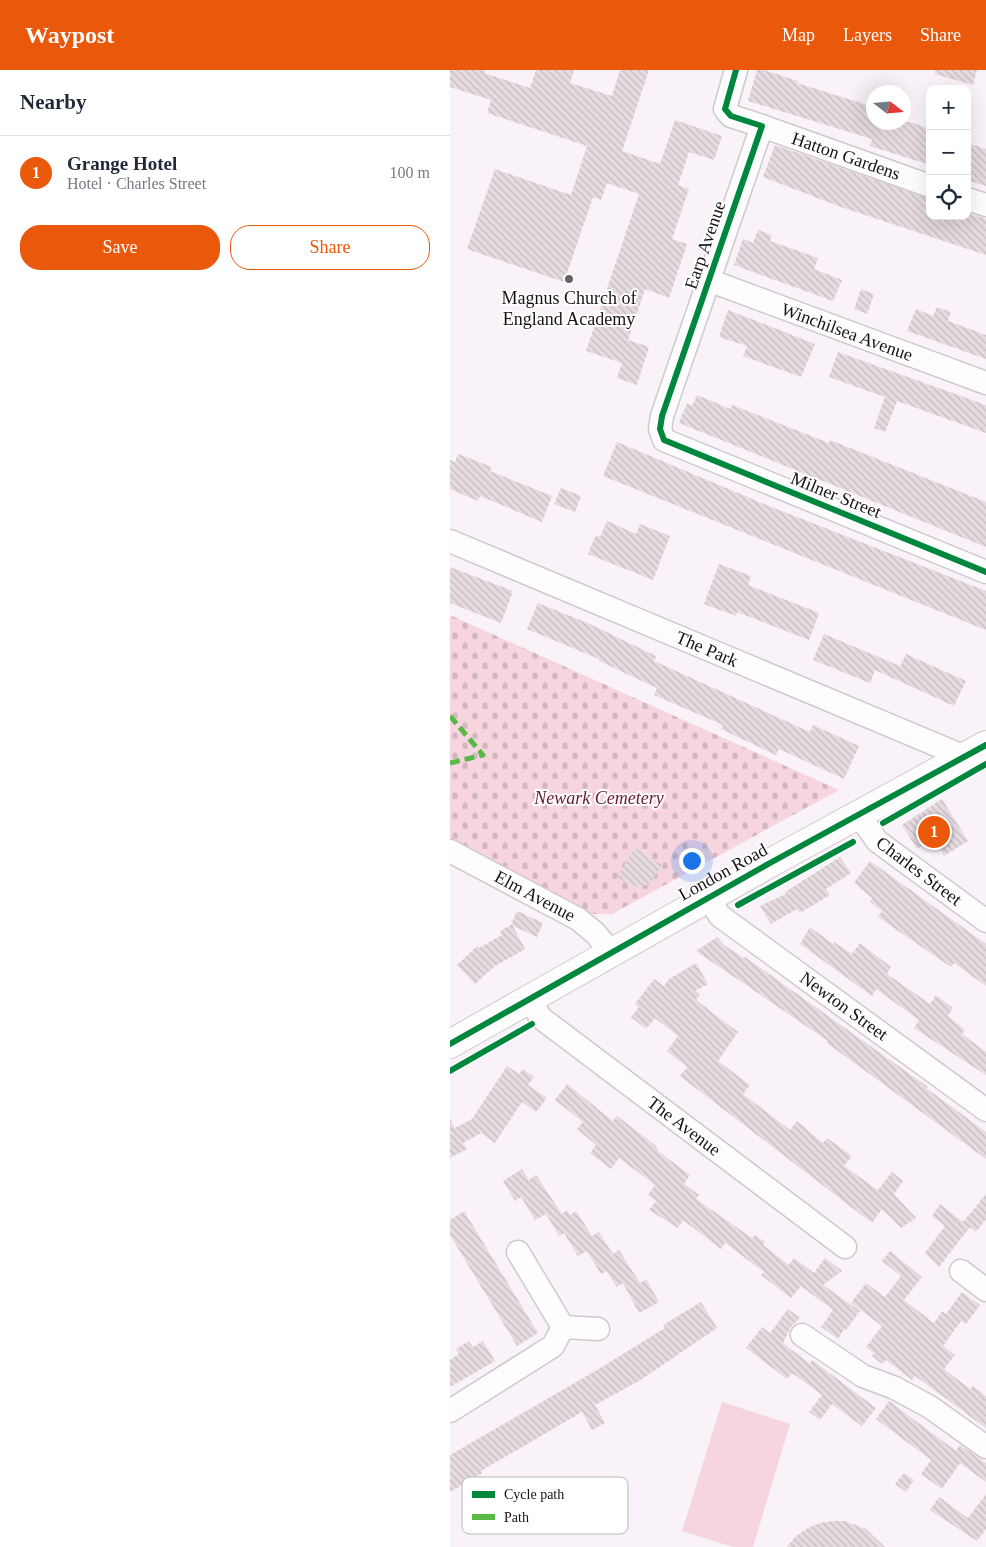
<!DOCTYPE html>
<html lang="en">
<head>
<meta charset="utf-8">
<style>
	body { margin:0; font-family:"Times New Roman",serif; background:#f6f6f7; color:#1f2937 }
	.controls { position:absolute; right:15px; top:15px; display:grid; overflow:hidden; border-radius:10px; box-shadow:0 5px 20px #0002 }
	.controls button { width:45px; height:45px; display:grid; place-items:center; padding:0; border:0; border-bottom:1px solid #e0e1e3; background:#fff; color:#1f2937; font:25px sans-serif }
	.compass { position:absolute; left:416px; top:15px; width:45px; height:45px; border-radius:50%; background:#fff; box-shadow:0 5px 20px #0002; rotate:106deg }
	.you { position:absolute; left:241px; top:790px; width:18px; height:18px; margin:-12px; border:4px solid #fff; border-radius:50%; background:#1a73e8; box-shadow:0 0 0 8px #1a73e833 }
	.badge { display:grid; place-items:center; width:32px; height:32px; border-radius:50%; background:#ea580c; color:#fff; font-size:16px; font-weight:700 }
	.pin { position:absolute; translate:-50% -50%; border:2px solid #fff; box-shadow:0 1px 5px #0006 }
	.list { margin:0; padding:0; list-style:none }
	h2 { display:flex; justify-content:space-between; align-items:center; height:65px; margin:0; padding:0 20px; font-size:21px }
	h2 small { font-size:16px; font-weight:400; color:#747a83 }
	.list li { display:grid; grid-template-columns:32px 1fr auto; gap:15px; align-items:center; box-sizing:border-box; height:75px; padding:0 20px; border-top:1px solid #e0e1e3 }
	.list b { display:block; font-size:19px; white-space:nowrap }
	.list p { margin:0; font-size:16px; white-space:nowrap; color:#747a83 }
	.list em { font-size:16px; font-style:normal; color:#747a83 }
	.actions { display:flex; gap:10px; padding:15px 20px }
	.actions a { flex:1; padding:11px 0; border:1px solid #ea580c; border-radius:20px; text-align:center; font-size:18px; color:#ea580c }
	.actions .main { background:#ea580c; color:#fff }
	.icon { flex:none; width:28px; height:28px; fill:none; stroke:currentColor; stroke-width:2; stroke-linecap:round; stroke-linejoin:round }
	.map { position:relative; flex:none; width:536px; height:1477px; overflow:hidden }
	header { display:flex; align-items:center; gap:30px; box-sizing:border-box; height:70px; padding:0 25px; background:#ea580c; color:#fff }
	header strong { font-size:24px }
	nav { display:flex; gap:28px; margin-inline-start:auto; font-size:18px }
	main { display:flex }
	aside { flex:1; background:#fff }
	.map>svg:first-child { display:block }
	.cemetery { fill:url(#cemetery-stones) }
	.garden { fill:#f6d5de }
	.building { fill:url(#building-back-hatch) }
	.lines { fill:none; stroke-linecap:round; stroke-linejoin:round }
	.minor-casing { stroke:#d0c8cf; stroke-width:25 }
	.major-casing { stroke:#d0c8cf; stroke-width:30 }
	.minor { stroke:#fefdfe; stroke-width:22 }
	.major { stroke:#fefdfe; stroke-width:28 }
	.quiet { stroke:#58b947; stroke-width:5; stroke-dasharray:10 5; stroke-linecap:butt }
	.cycleway-casing { stroke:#fff; stroke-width:9 }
	.cycleway { stroke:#00873e; stroke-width:6 }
	.poi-dot { fill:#686067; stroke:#fff; stroke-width:2 }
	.labels { text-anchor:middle; stroke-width:4; stroke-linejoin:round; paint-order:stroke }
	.street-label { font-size:18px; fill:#191118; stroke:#fff }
	.poi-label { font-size:18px; fill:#191118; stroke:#fff }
	.park-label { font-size:18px; font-style:italic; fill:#6c1832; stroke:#fff }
	.key { fill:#fff; stroke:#bab8ba; stroke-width:1 }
	.key-label { font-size:14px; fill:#191118 }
</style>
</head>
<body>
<header>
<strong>Waypost</strong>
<nav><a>Map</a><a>Layers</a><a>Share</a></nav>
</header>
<main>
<aside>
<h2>Nearby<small></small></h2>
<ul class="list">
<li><span class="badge">1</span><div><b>Grange Hotel</b><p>Hotel · Charles Street</p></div><em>100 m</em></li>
</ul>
<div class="actions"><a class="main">Save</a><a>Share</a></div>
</aside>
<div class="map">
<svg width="536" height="1477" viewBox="0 0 536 1477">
	<defs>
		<pattern id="cemetery-stones" width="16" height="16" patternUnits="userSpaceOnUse" patternTransform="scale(1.25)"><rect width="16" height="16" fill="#f6d5de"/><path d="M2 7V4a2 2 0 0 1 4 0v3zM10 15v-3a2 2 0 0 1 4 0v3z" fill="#d2b6be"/></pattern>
		<pattern id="building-back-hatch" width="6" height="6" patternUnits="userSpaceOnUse" patternTransform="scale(1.25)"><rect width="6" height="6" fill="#e5dbe0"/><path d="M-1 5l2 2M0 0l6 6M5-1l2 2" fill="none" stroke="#c4bbbf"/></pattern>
	</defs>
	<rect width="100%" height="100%" fill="#faf2f9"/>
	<polygon class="cemetery" points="0,545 389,720 162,844 138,844 0,771"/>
	<polygon class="garden" points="272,1332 340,1354 303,1477 283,1477 232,1461"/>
	<g class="building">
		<polygon points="0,0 35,0 34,3 80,18 86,0 124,0 120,13 162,26 170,0 199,0 172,81 210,94 225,50 272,66 264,90 239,82 228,115 239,119 222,169 237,174 219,228 195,219 178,270 199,277 187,315 167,308 172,293 136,281 189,124 157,113 151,130 143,127 114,212 17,179 45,99 121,125 137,76 37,43 41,30 0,17"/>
		<polygon points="307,0 314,0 348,11 347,13 424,37 424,52 460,52 480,59 480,95 420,76 422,69 298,31"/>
		<polygon points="485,0 527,0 523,15 485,4"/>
		<polygon points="517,73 536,79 536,116 517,110"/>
		<polygon points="325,75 480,129 480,146 517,146 517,143 536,149 536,185 391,137 313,107"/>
		<polygon points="308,160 322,165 320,171 368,188 364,199 392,210 383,231 284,195 293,169 303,173"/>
		<polygon points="411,219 424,224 417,244 404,239"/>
		<polygon points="487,237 501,242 498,251 536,265 536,289 457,261 466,239 483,246"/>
		<polygon points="278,240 365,274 351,307 293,286 297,276 269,267"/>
		<polygon points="388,282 536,335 536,363 447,331 435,362 424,358 435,327 379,307"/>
		<polygon points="247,325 280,339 282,335 379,373 380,370 536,432 536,477 229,353 237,333 242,336"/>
		<polygon points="167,372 319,436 536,521 536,560 153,406"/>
		<polygon points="8,384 42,397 40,401 102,426 92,452 30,426 28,431 0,419 0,390 5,392"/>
		<polygon points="111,418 131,426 125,442 104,434"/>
		<polygon points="157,451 186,464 190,454 220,466 203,510 138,484 146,465 150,467"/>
		<polygon points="269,494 301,506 298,515 369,543 359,570 287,542 286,546 254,534"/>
		<polygon points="0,497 63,521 51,553 0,533"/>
		<polygon points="88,533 140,554 206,586 204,591 360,662 363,655 409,676 394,709 329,679 326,685 271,659 273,655 204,625 207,618 149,591 149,589 77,559"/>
		<polygon points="374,564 450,596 456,584 516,611 504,636 425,600 420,613 363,590"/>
		<polygon points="492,729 518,771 494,786 484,769 467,779 452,755"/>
		<polygon points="185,778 212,795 200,814 183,817 167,807"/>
		<polygon points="390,787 401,803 376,819 380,825 350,843 347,839 321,854 310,836 336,824 335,822"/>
		<polygon points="420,791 536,874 536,916 504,893 501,897 428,847 432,841 420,832 422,828 404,813"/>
		<polygon points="67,841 93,853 87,867 63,856 75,879 45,896 25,914 7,895 27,876 29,878 52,865 50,861 61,855"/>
		<polygon points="360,857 383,874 384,872 402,884 410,873 441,897 437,904 480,934 486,925 503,938 498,946 515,960 512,964 536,982 536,1005 464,958 469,950 426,919 422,926 350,874"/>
		<polygon points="267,867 274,875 294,888 295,887 478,1017 476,1018 536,1062 536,1089 377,973 378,971 246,881"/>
		<polygon points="246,893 258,914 245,921 250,925 246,930 288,962 268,991 300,1015 293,1024 340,1060 347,1051 373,1073 377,1068 402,1086 394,1096 428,1120 442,1102 453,1111 444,1124 466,1148 451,1158 432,1139 422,1153 230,1006 237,997 217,981 228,966 205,948 196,959 181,947 189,937 185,934 204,909 214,916 219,909"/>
		<polygon points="57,996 69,1004 73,999 84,1007 78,1015 97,1028 86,1042 72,1032 45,1073 31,1063 13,1073 17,1079 0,1088 0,1049 5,1058 22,1049"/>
		<polygon points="117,1014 163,1051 167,1046 206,1076 209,1082 240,1105 234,1114 249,1125 246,1129 302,1168 305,1165 315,1172 313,1175 339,1195 344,1188 364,1203 375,1188 392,1201 373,1215 410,1241 396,1260 394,1259 388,1269 371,1257 383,1240 351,1216 341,1228 311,1205 314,1202 275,1173 271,1179 233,1150 228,1158 199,1140 206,1131 198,1125 205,1115 169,1088 161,1099 140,1083 146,1075 127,1059 133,1052 105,1030"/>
		<polygon points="72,1099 79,1110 86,1105 112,1144 117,1140 120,1145 126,1141 142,1166 149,1162 163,1184 169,1180 190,1213 196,1209 209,1232 189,1243 173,1213 167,1217 156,1201 151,1204 137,1181 128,1186 114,1163 109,1166 96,1144 85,1150 71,1127 65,1131 53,1111"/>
		<polygon points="536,1124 536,1149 526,1162 520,1157 489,1197 475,1183 495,1156 482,1146 490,1134 513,1152"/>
		<polygon points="14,1141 88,1263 67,1276 0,1165 0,1150"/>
		<polygon points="440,1181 472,1207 454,1230 484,1253 492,1241 496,1244 512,1222 530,1235 516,1254 511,1251 493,1276 505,1285 494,1299 520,1319 523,1316 536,1326 536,1358 465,1306 462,1310 436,1290 432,1294 422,1286 424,1283 416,1277 432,1256 401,1233 416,1213 435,1227 451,1206 432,1191"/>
		<polygon points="251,1232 267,1258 189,1311 145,1335 155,1353 142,1360 132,1342 31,1401 32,1403 0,1422 0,1385 147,1300 215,1258 213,1255"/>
		<polygon points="338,1239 350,1248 341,1257 333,1273 360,1294 362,1290 426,1338 412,1356 382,1334 370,1350 359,1342 372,1325 342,1303 337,1309 296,1278 312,1257 320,1263"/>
		<polygon points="19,1271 23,1277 33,1271 45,1291 0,1317 0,1290 9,1284 6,1279"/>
		<polygon points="439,1331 506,1381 510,1375 536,1393 536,1412 510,1393 492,1419 471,1404 481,1390 426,1349"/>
		<polygon points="454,1403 464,1410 456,1422 445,1414"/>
		<polygon points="536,1424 536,1459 527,1471 480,1440 489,1427 518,1448"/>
		<polygon points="383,1451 395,1451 416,1459 435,1477 337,1477 346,1466 358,1458 370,1453"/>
	</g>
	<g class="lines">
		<g class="minor-casing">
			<g id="minor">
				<polyline points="286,0 275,39 281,46 312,56 212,346 210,359 214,370 536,502"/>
				<polyline points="312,56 480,116"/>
				<polyline points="517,129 536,135"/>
				<polyline points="258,210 536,313"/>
				<polyline points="0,471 515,687"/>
				<polyline points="409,745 427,771 536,851"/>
				<polyline points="0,781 128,849 145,863 161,882"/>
				<polyline points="258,828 270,846 536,1040"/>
				<polyline points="79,929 91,948 395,1177"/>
				<polyline points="68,1182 113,1257"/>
				<polyline points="511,1201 536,1220"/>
				<polyline points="352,1265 413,1306 445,1318 480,1337 536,1377"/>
				<polyline points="0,1341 103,1276 113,1257 148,1259"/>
			</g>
		</g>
		<g class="major-casing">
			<polyline id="major" points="0,974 320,793 536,675"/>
		</g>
		<use href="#minor" class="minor"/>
		<use href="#major" class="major"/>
		<polyline class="quiet" points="0,646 33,685 0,693"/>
		<g class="cycleway-casing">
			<g id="cycleway">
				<polyline points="286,0 275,39 281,46 312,56 212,346 210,359 214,370 536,502"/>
				<polyline points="433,753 536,694"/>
				<polyline points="288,835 403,772"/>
				<polyline points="0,974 320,793 536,675"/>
				<polyline points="0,1001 82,954"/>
			</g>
		</g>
		<use href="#cycleway" class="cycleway"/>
	</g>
	<circle class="poi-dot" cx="119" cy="209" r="5"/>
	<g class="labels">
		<g class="street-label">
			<text transform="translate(396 86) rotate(19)" y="6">Hatton Gardens</text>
			<text transform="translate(255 175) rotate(-71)" y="6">Earp Avenue</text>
			<text transform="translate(397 262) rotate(20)" y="6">Winchilsea Avenue</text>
			<text transform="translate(386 425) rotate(22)" y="6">Milner Street</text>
			<text transform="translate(257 579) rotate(23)" y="6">The Park</text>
			<text transform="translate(469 801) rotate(37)" y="6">Charles Street</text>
			<text transform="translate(273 802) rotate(-29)" y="6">London Road</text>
			<text transform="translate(85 826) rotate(28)" y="6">Elm Avenue</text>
			<text transform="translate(394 936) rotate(36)" y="6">Newton Street</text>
			<text transform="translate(234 1056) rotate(37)" y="6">The Avenue</text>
		</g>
		<g class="poi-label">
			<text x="119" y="234">Magnus Church of<tspan x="119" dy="21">England Academy</tspan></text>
		</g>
		<g class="park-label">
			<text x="149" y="734">Newark Cemetery</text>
		</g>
	</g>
	<rect x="12" y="1407" width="166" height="57" rx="8" class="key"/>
	<rect x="22" y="1421" width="23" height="7" fill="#00873e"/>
	<rect x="22" y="1444" width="23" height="6" fill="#58b947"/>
	<g class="key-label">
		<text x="54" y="1429">Cycle path</text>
		<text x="54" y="1452">Path</text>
	</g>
</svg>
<div class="controls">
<button>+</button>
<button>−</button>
<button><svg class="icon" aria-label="locate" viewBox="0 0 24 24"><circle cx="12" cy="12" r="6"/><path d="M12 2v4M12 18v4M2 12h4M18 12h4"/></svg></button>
</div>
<svg class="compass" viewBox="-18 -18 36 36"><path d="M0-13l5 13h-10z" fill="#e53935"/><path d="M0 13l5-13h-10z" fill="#747a83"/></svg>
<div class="you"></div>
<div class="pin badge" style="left:484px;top:762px">1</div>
</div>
</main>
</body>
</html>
